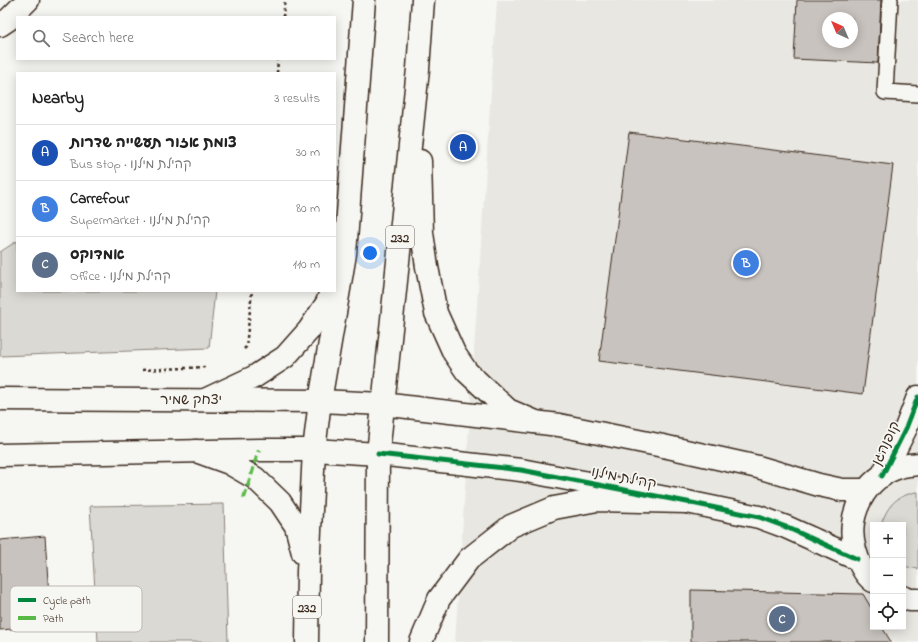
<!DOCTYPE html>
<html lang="en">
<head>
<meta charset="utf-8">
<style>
	body { margin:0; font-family:"Indie Flower","Playpen Sans Hebrew",sans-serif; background:#f6f6f6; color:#222 }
	.controls { position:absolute; right:12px; bottom:12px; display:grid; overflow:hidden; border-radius:0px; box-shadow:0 2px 10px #0003 }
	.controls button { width:36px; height:36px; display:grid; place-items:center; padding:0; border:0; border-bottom:1px solid #e0e0e0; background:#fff; color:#222; font:20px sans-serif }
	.compass { position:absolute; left:822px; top:12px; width:36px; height:36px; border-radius:50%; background:#fff; box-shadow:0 2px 10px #0003; rotate:316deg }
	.you { position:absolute; left:370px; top:253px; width:14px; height:14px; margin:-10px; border:3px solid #fff; border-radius:50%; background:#1a73e8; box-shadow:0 0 0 6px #1a73e833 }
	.badge { display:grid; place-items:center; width:26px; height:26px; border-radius:50%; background:#3b2a1e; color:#fff; font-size:13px; font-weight:700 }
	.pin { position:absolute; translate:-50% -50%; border:2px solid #fff; box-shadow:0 1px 4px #0006 }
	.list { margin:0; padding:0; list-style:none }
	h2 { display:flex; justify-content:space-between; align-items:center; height:52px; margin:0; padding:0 16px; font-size:17px }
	h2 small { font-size:13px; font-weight:400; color:#767676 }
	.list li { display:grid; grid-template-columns:26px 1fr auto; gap:12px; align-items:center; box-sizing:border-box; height:56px; padding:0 16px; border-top:1px solid #e0e0e0 }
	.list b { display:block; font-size:15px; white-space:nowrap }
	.list p { margin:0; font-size:13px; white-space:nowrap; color:#767676 }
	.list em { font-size:13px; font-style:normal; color:#767676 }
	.icon { flex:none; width:22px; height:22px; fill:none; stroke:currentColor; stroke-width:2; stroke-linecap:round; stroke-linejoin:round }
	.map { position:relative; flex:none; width:918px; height:642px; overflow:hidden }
	.search { position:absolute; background:#fff; box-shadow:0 2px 10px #0003; left:16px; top:16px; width:320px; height:44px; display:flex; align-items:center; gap:10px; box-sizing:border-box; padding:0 14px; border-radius:0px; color:#767676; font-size:15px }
	.panel { position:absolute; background:#fff; box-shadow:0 2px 10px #0003; left:16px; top:72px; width:320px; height:220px; border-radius:0px }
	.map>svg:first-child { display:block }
	.built { fill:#e8e7e2; fill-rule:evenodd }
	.green { fill:#dad9d3; stroke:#8a8278 }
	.building { fill:#c8c3be; stroke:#3b2a1e; fill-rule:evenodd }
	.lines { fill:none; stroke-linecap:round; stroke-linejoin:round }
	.service-casing { stroke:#3b2a1e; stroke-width:18 }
	.minor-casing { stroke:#3b2a1e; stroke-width:25 }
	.tertiary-casing { stroke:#3b2a1e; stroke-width:25 }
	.secondary-casing { stroke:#3b2a1e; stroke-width:25 }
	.primary-casing { stroke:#3b2a1e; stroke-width:25 }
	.path { stroke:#3b2a1e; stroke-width:2.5; stroke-dasharray:3 3; stroke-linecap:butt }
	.service { stroke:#f6f6f2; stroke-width:15 }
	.minor { stroke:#f6f6f2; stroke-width:22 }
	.tertiary { stroke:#f6f6f2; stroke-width:22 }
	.secondary { stroke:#f6f6f2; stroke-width:22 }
	.primary { stroke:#f6f6f2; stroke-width:22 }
	.quiet { stroke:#58b947; stroke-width:4; stroke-dasharray:8 4; stroke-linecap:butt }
	.cycleway-casing { stroke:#f6f6f2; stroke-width:8 }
	.cycleway { stroke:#00873e; stroke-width:5 }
	.labels { text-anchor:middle; stroke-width:3.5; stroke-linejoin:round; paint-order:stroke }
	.shield { fill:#f6f6f2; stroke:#73675e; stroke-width:1 }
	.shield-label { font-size:13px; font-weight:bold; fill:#3b2a1e }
	.street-label { font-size:14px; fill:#3b2a1e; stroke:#f6f6f2 }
	.key { fill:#f6f6f2; stroke:#beb9b2; stroke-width:1 }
	.key-label { font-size:11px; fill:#3b2a1e }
</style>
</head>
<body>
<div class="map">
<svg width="918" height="642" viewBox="0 0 918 642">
	<rect width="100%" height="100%" fill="#f6f6f2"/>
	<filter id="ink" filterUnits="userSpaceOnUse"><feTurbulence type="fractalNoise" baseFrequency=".025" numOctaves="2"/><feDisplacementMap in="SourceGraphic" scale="8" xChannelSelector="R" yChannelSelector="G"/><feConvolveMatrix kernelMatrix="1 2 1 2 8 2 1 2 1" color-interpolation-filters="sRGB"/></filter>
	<g filter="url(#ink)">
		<path class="built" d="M497,0H918V642H455ZM828,18H852V42H828ZM873,525H903V627H873Z"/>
		<g class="green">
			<polygon points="17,241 17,291 215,291 209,348 0,356 0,252"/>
			<path d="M916,492H918V569L903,566V525L881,524C889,504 895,497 916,492Z"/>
			<polygon points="224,504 228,642 98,642 90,506"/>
		</g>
		<g class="building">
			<path d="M797,0H881L878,63L794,59ZM828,18H852V42H828Z"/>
			<polygon points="629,132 893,165 863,394 599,361"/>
			<polygon points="45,536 51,626 0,630 0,540"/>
			<polygon points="691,590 863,594 873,611 873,627 882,627 891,642 691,642"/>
		</g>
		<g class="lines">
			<g class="service-casing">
				<polyline id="service" points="890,0 885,92 918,94"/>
			</g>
			<g class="minor-casing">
				<g id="minor">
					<polyline points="0,25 9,19 28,0"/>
					<polyline points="882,476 906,428 918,397"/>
				</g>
			</g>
			<g class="tertiary-casing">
				<g id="tertiary">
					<polyline points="382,404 559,425 663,446 758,467 819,485 842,490 866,490"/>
					<polyline points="378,454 521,470 687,502 759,517 786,527 857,559"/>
					<path d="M873,581C864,574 858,561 855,550C845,516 865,477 900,467C905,465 912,465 918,464"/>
					<polyline points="903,597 910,600 918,600"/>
				</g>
			</g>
			<g class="secondary-casing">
				<g id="secondary">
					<polyline points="0,399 320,401 382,404"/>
					<polyline points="0,455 259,450 314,450 378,454"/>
				</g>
			</g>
			<g class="primary-casing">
				<g id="primary">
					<polyline points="420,161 422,233 427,267 436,313 454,353 467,372 508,410 536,422"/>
					<polyline points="207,399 254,377 285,357 309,330 327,303 331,291"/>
					<polyline points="196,451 229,463 255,478 280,502 296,526 303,553"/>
					<polyline points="307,642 308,571 314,450 320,401 345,254 364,0"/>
					<polyline points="377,642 378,454 418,69 423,0"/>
					<polyline points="421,642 439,599 469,559 511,526 554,508 597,500 687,502"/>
				</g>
			</g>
			<g class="path">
				<polyline points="283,17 285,0"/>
				<polyline points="277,73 278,59"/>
				<polyline points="244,349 246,347 252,291"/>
				<polyline points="142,370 207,367"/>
			</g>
			<use href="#service" class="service"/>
			<use href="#minor" class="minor"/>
			<use href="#tertiary" class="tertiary"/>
			<use href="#secondary" class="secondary"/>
			<use href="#primary" class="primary"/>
			<polyline class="quiet" points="244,498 259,450"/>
			<g class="cycleway-casing">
				<g id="cycleway">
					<polyline points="378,454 521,470 687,502 759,517 786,527 857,559"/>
					<polyline points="882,476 906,428 918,397"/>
				</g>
			</g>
			<use href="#cycleway" class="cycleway"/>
		</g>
	</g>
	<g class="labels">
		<g class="shield">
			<rect x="386" y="226" width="28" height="22" rx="3"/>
			<rect x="293" y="596" width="28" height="22" rx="3"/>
		</g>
		<g class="shield-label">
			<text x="400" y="242">232</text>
			<text x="307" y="612">232</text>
		</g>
		<g class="street-label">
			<text x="191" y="404">יצחק שמיר</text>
			<text transform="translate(885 443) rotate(-64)" y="5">קופנהגן</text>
			<text transform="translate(624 477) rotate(11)" y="5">קהילת מילנו</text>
		</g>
	</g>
	<rect x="10" y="586" width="132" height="46" rx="6" class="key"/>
	<rect x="18" y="598" width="18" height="4" fill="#00873e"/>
	<rect x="18" y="616" width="18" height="4" fill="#58b947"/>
	<g class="key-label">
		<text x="43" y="604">Cycle path</text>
		<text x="43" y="622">Path</text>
	</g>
</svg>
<div class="controls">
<button>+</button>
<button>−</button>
<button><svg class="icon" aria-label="locate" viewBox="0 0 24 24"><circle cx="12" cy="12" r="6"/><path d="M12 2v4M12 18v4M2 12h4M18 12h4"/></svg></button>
</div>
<svg class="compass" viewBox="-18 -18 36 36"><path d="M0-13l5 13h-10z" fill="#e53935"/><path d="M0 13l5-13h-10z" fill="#767676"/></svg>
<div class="you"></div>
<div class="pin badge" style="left:463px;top:147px;background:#1a4fb4">A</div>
<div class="pin badge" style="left:746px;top:263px;background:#3f7fe0">B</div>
<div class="pin badge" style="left:782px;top:619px;background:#5c6f8a">C</div>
<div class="search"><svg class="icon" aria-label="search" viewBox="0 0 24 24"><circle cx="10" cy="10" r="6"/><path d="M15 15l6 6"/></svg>Search here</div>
<section class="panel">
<h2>Nearby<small>3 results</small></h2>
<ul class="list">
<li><span class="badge" style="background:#1a4fb4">A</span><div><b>צומת אזור תעשייה שדרות</b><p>Bus stop · קהילת מילנו</p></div><em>30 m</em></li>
<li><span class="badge" style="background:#3f7fe0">B</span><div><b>Carrefour</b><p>Supermarket · קהילת מילנו</p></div><em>80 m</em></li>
<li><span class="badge" style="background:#5c6f8a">C</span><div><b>אמדוקס</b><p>Office · קהילת מילנו</p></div><em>110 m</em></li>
</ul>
</section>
</div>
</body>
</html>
